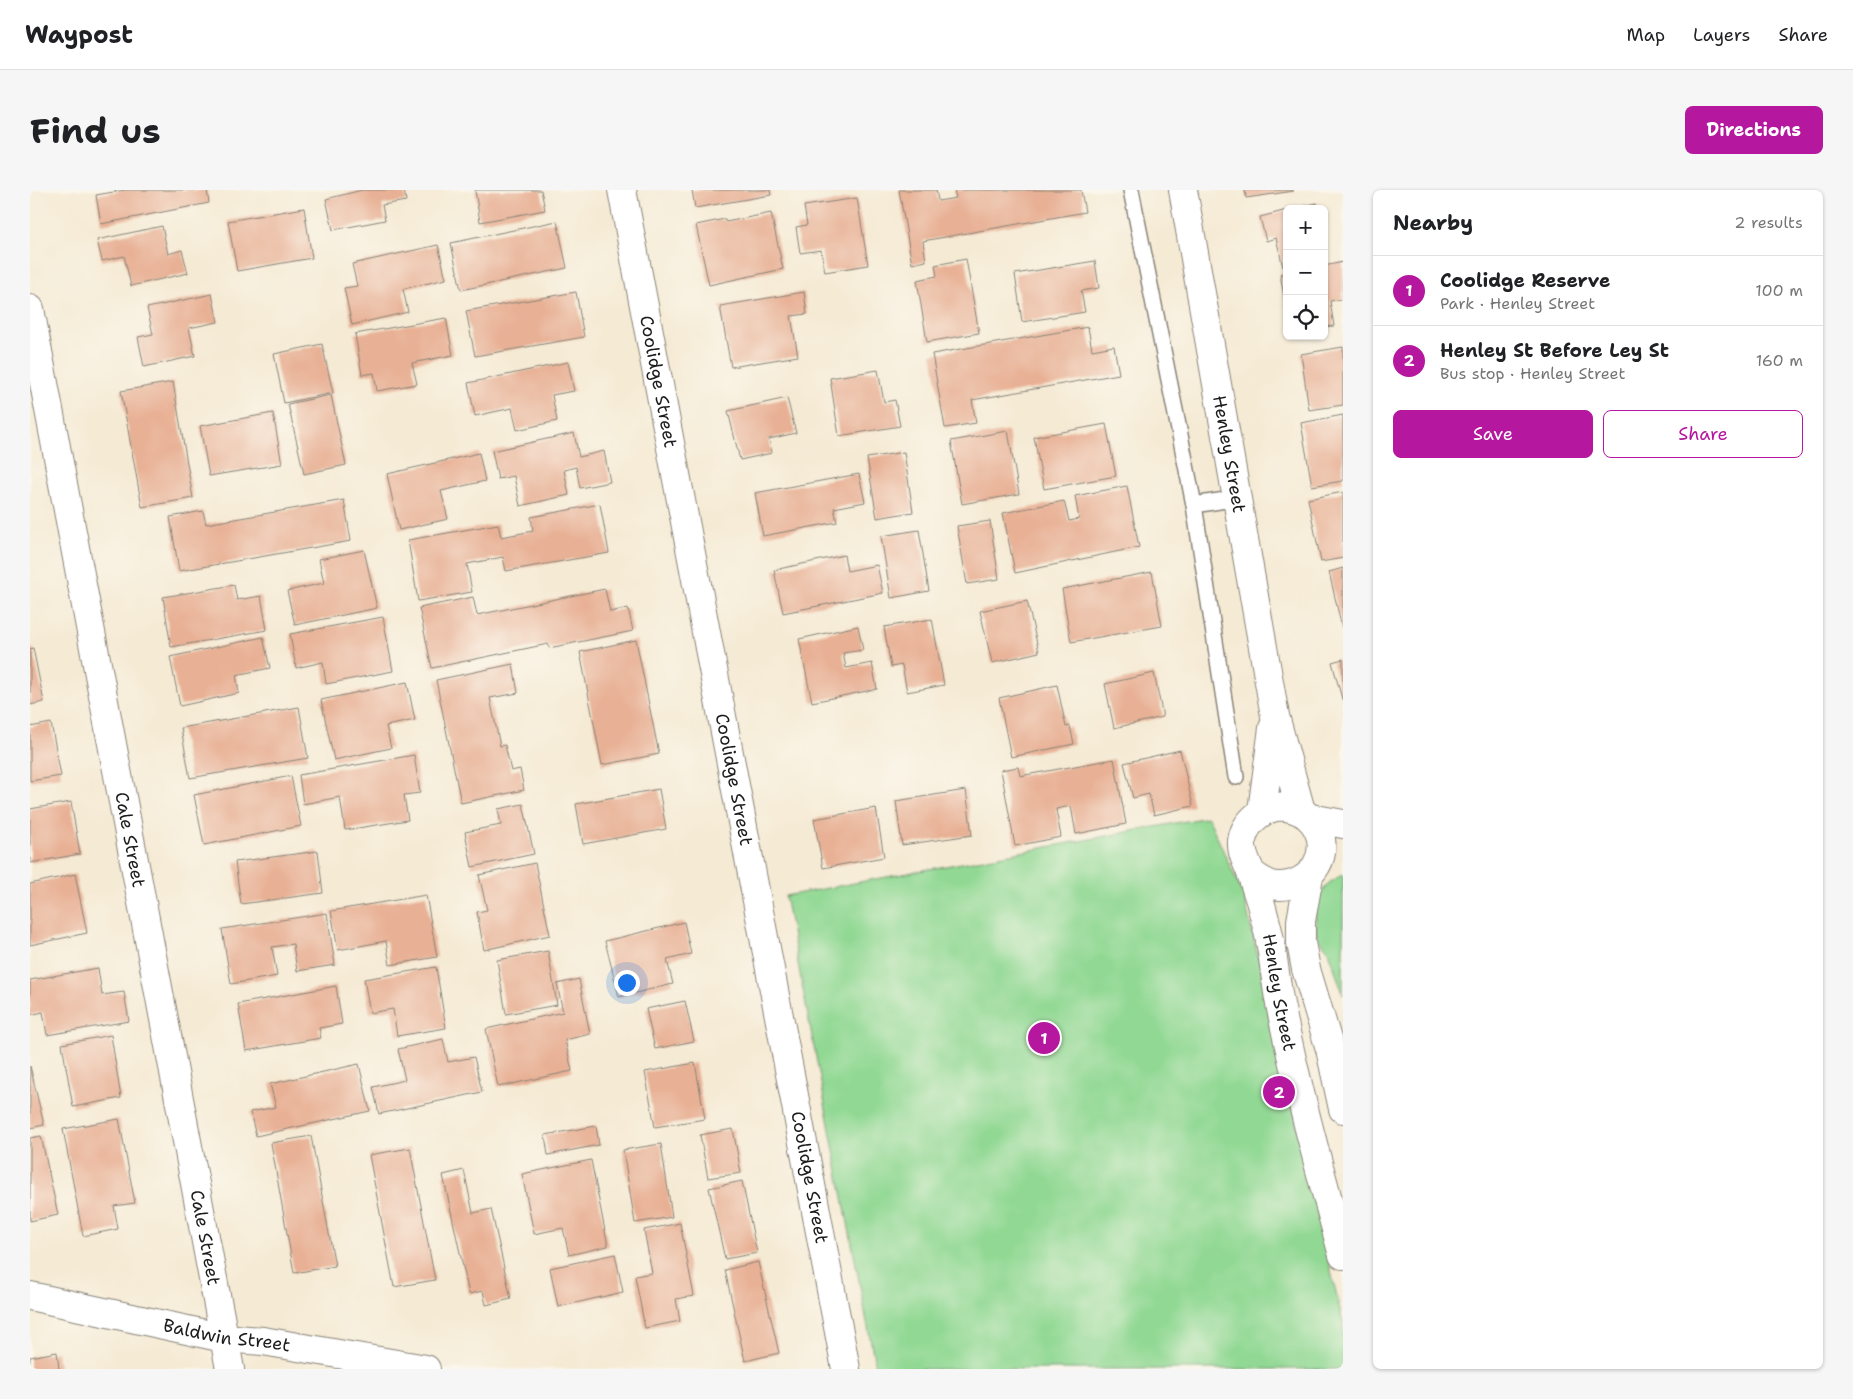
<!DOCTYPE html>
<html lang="en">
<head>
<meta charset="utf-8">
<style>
	body { margin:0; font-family:"Shantell Sans",sans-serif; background:#f6f6f6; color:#202124 }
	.controls { position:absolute; right:15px; top:15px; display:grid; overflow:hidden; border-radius:8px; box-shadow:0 1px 4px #0004 }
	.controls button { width:45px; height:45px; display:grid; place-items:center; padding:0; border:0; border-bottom:1px solid #e0e0e0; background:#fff; color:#202124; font:25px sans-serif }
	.you { position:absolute; left:596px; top:792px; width:18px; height:18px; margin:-12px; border:4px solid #fff; border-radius:50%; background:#1a73e8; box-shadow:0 0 0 8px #1a73e833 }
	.badge { display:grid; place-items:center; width:32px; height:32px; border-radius:50%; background:#b5179e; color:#fff; font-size:16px; font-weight:700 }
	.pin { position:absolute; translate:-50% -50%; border:2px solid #fff; box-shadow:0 1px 5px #0006 }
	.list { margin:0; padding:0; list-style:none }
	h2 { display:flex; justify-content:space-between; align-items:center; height:65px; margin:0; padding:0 20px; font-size:21px }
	h2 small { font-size:16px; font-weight:400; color:#757577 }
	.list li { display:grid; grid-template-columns:32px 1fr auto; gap:15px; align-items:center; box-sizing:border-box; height:70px; padding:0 20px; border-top:1px solid #e0e0e0 }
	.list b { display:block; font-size:19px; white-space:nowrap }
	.list p { margin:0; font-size:16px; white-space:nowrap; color:#757577 }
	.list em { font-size:16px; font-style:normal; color:#757577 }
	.actions { display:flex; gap:10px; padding:15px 20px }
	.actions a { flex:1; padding:11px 0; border:1px solid #b5179e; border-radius:8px; text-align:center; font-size:18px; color:#b5179e }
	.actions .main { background:#b5179e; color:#fff }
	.icon { flex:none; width:28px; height:28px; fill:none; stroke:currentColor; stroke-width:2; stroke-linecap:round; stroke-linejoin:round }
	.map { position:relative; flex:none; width:1313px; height:1179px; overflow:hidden; border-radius:8px }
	header { display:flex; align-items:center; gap:30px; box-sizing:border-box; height:70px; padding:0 25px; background:#fff; border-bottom:1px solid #e0e0e0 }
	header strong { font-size:24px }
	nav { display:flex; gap:28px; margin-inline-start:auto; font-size:18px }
	.intro { display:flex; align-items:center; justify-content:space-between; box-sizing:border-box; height:120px; padding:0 30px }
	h1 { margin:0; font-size:35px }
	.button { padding:12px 22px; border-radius:8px; background:#b5179e; color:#fff; font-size:18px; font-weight:700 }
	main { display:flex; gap:30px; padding:0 30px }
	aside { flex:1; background:#fff; border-radius:8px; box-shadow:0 1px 4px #0004 }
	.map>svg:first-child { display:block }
	.green { fill:#90d893; stroke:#567a58 }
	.building { fill:#e8b195 }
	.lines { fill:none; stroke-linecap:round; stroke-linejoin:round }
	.service-casing { stroke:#888378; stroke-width:18 }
	.minor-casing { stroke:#888378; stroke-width:30 }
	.tertiary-casing { stroke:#888378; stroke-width:30 }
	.service { stroke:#fff; stroke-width:15 }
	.minor { stroke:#fff; stroke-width:28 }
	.tertiary { stroke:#fff; stroke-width:28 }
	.labels { text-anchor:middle; stroke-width:4; stroke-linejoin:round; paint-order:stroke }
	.street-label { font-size:18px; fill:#1c1c1c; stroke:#fbf7ec }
</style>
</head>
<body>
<header>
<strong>Waypost</strong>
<nav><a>Map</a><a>Layers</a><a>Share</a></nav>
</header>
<div class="intro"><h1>Find us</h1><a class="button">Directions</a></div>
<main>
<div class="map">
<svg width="1313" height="1179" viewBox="0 0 1313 1179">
	<rect width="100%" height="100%" fill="#fbf7ec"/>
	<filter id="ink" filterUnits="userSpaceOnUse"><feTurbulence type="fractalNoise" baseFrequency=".02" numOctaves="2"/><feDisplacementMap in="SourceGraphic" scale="10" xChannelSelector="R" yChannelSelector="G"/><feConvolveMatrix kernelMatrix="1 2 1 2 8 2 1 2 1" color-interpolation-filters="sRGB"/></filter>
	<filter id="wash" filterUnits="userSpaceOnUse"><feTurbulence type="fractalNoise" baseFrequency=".0096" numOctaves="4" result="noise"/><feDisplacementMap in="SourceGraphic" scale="20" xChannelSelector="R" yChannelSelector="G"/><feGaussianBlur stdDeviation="1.12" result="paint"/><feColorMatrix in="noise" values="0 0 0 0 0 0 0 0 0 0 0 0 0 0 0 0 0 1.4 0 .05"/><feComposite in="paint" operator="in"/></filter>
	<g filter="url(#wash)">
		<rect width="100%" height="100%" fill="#f5ead4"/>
		<g class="green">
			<polygon points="1178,627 1214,707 1313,1133 1313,1179 846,1179 755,706"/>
			<polygon points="1313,684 1313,805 1299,761 1287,746 1285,720 1287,708 1299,693"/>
		</g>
		<g id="blocks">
			<g class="building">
				<polygon points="95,0 177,0 179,13 71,34 66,5"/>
				<polygon points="332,0 374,0 376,11 352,15 355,30 303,40 296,9"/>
				<polygon points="445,0 511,0 515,20 450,32"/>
				<polygon points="662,0 740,0 741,5 665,18"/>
				<polygon points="869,0 906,0 908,11 926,8 924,0 1051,0 1055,22 893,51 896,71 882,74"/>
				<polygon points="1215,0 1263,0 1264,1 1216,8"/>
				<polygon points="827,8 838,75 795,82 791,60 770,63 766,37 777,35 774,16"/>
				<polygon points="1287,13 1288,19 1267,19 1267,18"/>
				<polygon points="274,18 282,68 207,81 198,31"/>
				<polygon points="1257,20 1257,76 1253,77 1246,48 1236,51 1230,27"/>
				<polygon points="741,23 753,79 679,95 666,35 695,29 696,32"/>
				<polygon points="527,31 537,78 431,100 421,53"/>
				<polygon points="132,36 138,64 152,60 158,83 101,96 94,66 72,71 67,50"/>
				<polygon points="408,55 416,89 373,99 378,122 322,135 314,98 327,96 322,74"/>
				<polygon points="936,69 949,143 897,152 887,90 907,86 905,75"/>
				<polygon points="1065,71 1069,98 1051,101 1055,122 992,132 985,84"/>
				<polygon points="1313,72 1313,109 1300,111 1304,136 1294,137 1294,76"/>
				<polygon points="1257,82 1257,118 1256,118 1250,84"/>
				<polygon points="546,102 554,147 445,166 436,121"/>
				<polygon points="774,102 777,124 761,126 768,166 701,177 690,116"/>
				<polygon points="182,104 188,132 159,138 165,166 114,177 108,147 123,144 117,118"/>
				<polygon points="416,128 423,165 382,173 387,194 347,201 344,183 332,185 325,144"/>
				<polygon points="1058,137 1062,160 1084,156 1089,184 942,210 946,233 915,238 902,164"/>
				<polygon points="292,154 303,203 254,213 244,164"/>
				<polygon points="1313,157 1313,215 1279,220 1271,164"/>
				<polygon points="538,172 544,201 522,205 527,231 487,240 482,218 445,226 438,193"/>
				<polygon points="848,180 854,212 865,210 870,236 809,246 800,188"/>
				<polygon points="143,192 163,308 112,317 91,201"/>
				<polygon points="301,205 316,275 274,284 258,214"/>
				<polygon points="757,208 766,243 739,249 742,263 710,270 698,221"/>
				<polygon points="243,223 252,274 179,286 170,236"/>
				<polygon points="1313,225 1313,291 1282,296 1271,233"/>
				<polygon points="1076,234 1086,286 1014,299 1004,247"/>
				<polygon points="978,241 989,304 932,314 921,251"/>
				<polygon points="544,243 549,267 574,261 580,292 550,298 546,277 534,280 539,305 490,316 484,286 468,289 462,261"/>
				<polygon points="874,262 883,322 847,328 837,268"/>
				<polygon points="449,263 455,291 411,301 418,329 369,340 357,284"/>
				<polygon points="829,284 835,312 804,318 807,332 733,346 725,303"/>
				<polygon points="1097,296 1109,357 985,383 973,323 1034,311 1039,331 1049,329 1045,306"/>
				<polygon points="1313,302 1313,368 1291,372 1278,309"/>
				<polygon points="314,310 321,351 149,381 140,327 173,321 176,334"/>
				<polygon points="570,314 579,363 476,381 473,367 437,374 442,402 388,411 378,350 468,334 471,347 503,341 501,327"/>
				<polygon points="960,331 969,389 937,394 927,336"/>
				<polygon points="889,340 899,401 861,408 851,346"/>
				<polygon points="334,360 347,418 265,435 257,401 294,393 289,369"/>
				<polygon points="814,365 817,381 847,375 853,403 753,423 744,380"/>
				<polygon points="1313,378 1313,438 1312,438 1299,382"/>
				<polygon points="1122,382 1132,436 1041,452 1032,399"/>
				<polygon points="204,395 207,410 231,406 237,440 141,457 133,407"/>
				<polygon points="575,399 580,422 598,418 603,441 519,458 518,454 402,478 389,418 443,407 447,425"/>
				<polygon points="997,411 1009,462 962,473 950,421"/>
				<polygon points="353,427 363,481 296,494 293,472 266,478 260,444"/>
				<polygon points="902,429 914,495 877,502 872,475 861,477 854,437"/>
				<polygon points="828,436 833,460 813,463 816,478 842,473 847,499 782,512 769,449"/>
				<polygon points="233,447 240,478 206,485 209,503 150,516 140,467"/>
				<polygon points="606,450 629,564 572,575 550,462"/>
				<polygon points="3,458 14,512 0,515 0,459"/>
				<polygon points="1313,469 1313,509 1312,509 1302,472"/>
				<polygon points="483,474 488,503 460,508 470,556 475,555 481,581 490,579 494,600 431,613 406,490"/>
				<polygon points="1124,483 1133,527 1084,538 1075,494"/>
				<polygon points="377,492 385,530 356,536 361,558 304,570 291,510"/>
				<polygon points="1027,495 1036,537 1040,536 1044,554 981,567 969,508"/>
				<polygon points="269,517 278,568 160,588 151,538"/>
				<polygon points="21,533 31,586 0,591 0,537"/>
				<polygon points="1150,560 1163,616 1124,625 1119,604 1103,608 1094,573"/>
				<polygon points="384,565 390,603 374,605 378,630 315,640 310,607 273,614 269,585"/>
				<polygon points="1084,569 1096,634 1046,644 1041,616 1026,619 1031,647 985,656 971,580 988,577 990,586"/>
				<polygon points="261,586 271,636 174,655 164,605"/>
				<polygon points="629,599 636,639 553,654 546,614"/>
				<polygon points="936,600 942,645 872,655 866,611"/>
				<polygon points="41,612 50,664 0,673 0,619"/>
				<polygon points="493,614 504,664 442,677 435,642 471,635 468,619"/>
				<polygon points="846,618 854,667 793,678 784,629"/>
				<polygon points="288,661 293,703 211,714 205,672"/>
				<polygon points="505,673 520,745 454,760 447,722 457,720 449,685"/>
				<polygon points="45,684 57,743 0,755 0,694"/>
				<polygon points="396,705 407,767 360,775 356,751 308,760 301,721"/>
				<polygon points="297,723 305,775 267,781 263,754 242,757 247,786 201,794 192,739"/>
				<polygon points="654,732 661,764 637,770 643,794 589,807 575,751"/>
				<polygon points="518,761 527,815 476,824 467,770"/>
				<polygon points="406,777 416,838 367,846 363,819 340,823 334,789"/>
				<polygon points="68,778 72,805 94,802 99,831 17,845 13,822 0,825 0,790"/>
				<polygon points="549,789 560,844 535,850 542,881 468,897 456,839 533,822 527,794"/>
				<polygon points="306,796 312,834 289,838 291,848 216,861 208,814"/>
				<polygon points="655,811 664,851 625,859 616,819"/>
				<polygon points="81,845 91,908 43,917 32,854"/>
				<polygon points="413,849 418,872 444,867 452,902 349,924 343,897 375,890 368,859"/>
				<polygon points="665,873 675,929 625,937 615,882"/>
				<polygon points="329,874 340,921 226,946 220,922 246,917 240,894"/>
				<polygon points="0,876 14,935 0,938"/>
				<polygon points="89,929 105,1013 84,1016 88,1039 53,1046 33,939"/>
				<polygon points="566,936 569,955 518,965 515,945"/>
				<polygon points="703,939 711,983 678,988 670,945"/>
				<polygon points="11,946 28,1025 0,1031 0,948"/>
				<polygon points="281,946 305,1076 264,1083 241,953"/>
				<polygon points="631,954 642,1027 605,1033 593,960"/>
				<polygon points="380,958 405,1090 364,1097 339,965"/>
				<polygon points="561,970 578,1056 539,1065 533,1038 504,1044 492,984"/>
				<polygon points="434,980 443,1023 461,1019 481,1109 456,1115 453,1101 439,1104 413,985"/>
				<polygon points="712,991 727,1063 695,1069 679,998"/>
				<polygon points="650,1033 664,1106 646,1109 650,1131 615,1138 605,1086 622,1083 614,1040"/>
				<polygon points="585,1064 593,1102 528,1117 520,1078"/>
				<polygon points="728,1072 749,1163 715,1171 695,1080"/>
				<polygon points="27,1162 29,1179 0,1179 0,1167"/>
			</g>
		</g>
	</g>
	<g filter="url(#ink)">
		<use href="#blocks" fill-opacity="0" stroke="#888378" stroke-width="1"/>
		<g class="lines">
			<g class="service-casing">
				<g id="service">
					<polyline points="1101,0 1164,315 1206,587"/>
					<polyline points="1164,315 1208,308"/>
				</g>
			</g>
			<g class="minor-casing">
				<g id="minor">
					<path id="s1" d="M592,0L816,1179"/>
					<path id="s2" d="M0,119L200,1179"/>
					<path id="s3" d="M0,1106L194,1148L233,1151L396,1179"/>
				</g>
			</g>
			<g class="tertiary-casing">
				<g id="tertiary">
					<path id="s4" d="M1153,0L1245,526L1271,621"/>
					<polyline points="1232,621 1243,538"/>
					<polyline points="1280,628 1313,634"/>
					<path id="s5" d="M1222,684C1230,690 1239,696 1249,696C1282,696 1304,662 1284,633C1277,623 1267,619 1256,617C1236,614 1215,631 1212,651C1211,665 1218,673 1222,686C1228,703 1233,720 1237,737C1244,764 1245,792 1251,819C1268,902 1291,984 1313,1065"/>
					<polyline points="1279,686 1271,731 1271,753 1276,779 1300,859 1313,919"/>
				</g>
			</g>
			<use href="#service" class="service"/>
			<use href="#minor" class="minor"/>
			<use href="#tertiary" class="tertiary"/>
		</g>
	</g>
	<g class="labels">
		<g class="street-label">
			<text dy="6" stroke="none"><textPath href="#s1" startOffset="195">Coolidge Street</textPath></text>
			<text dy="6" stroke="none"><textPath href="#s4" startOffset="268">Henley Street</textPath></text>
			<text dy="6" stroke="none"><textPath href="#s1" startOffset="600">Coolidge Street</textPath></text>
			<text dy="6" stroke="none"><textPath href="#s2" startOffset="540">Cale Street</textPath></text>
			<text dy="6" stroke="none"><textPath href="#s5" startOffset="370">Henley Street</textPath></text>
			<text dy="6" stroke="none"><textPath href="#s1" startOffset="1005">Coolidge Street</textPath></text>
			<text dy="6" stroke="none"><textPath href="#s2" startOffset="945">Cale Street</textPath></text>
			<text dy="6" stroke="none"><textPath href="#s3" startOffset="201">Baldwin Street</textPath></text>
		</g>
	</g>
</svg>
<div class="controls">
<button>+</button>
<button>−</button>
<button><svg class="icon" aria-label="locate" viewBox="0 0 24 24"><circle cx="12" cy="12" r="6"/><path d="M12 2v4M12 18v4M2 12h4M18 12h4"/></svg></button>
</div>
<div class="you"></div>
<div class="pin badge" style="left:1014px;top:848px">1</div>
<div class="pin badge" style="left:1249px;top:902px">2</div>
</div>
<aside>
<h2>Nearby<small>2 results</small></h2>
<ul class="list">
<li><span class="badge">1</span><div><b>Coolidge Reserve</b><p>Park · Henley Street</p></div><em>100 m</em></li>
<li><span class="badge">2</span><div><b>Henley St Before Ley St</b><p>Bus stop · Henley Street</p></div><em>160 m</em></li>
</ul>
<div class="actions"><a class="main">Save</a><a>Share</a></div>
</aside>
</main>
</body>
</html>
